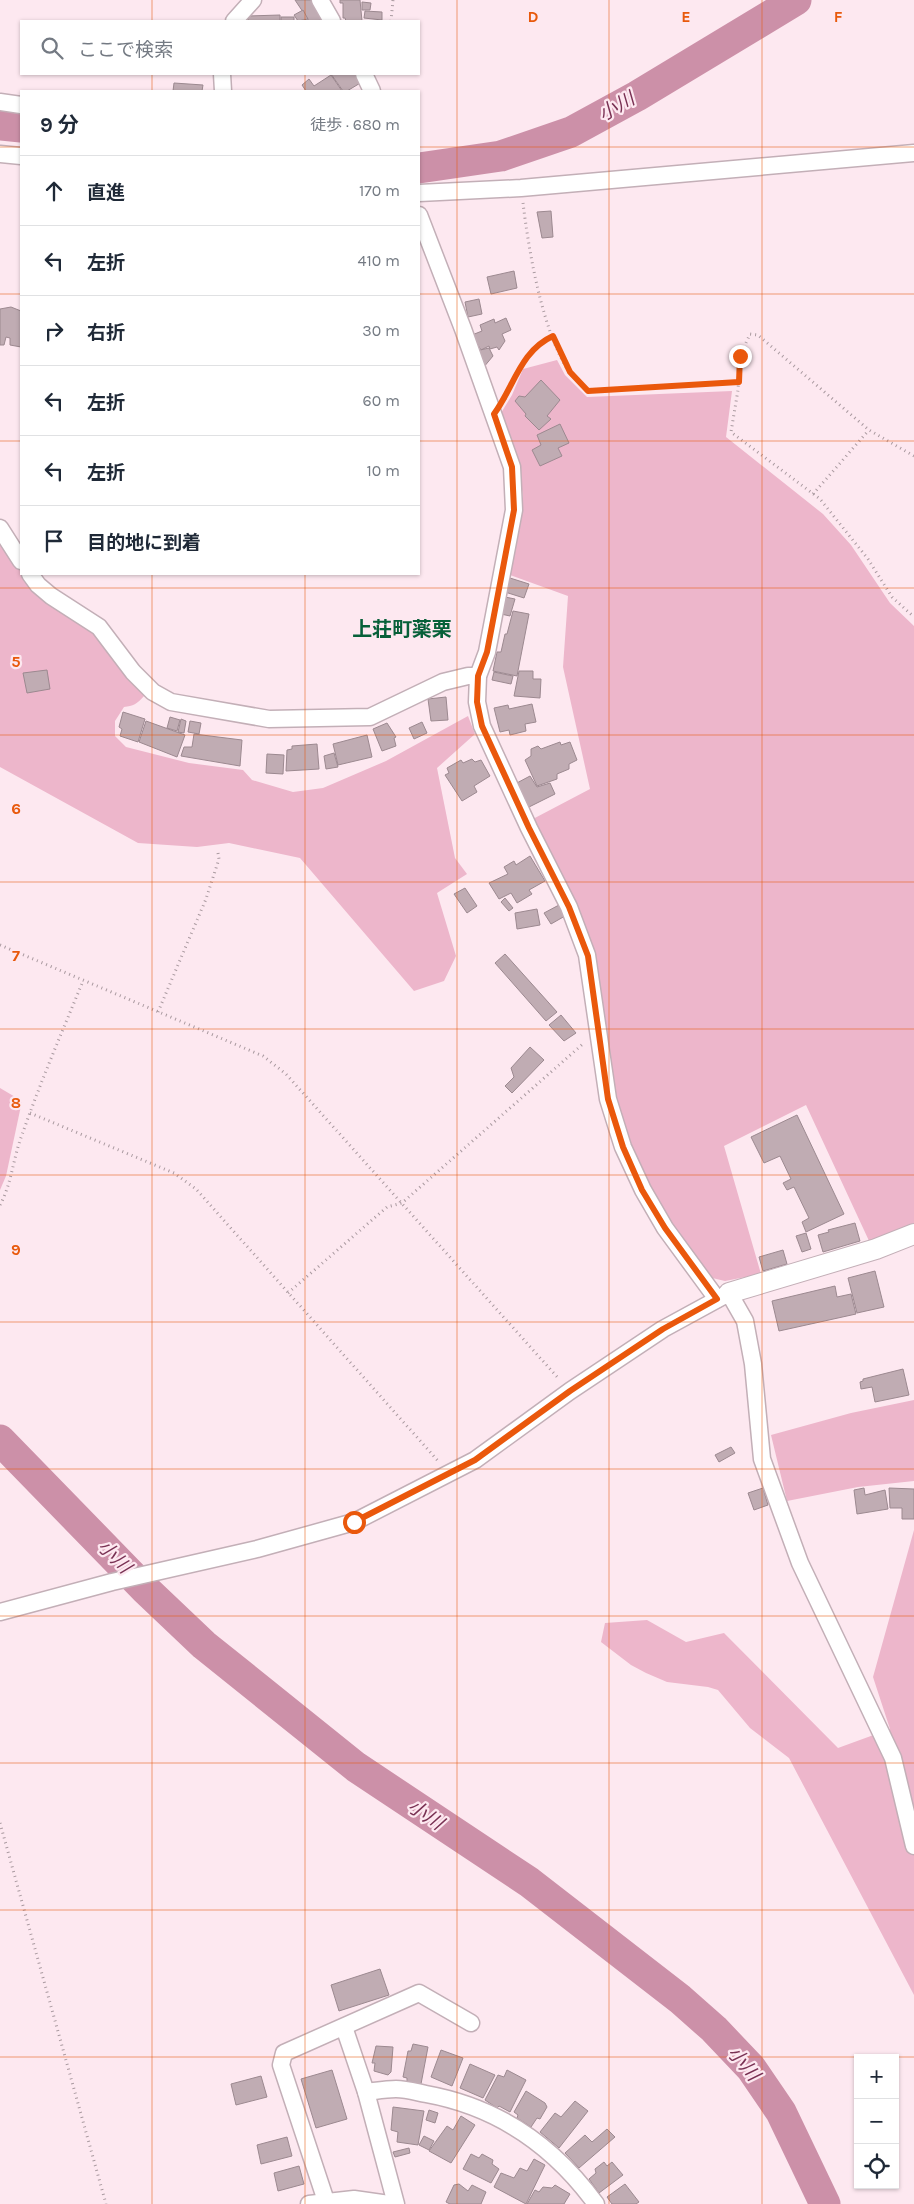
<!DOCTYPE html>
<html lang="ja">
<head>
<meta charset="utf-8">
<style>
	body { margin:0; font-family:Karla,"Noto Sans JP",sans-serif; background:#f2f2f3; color:#1f2937 }
	.controls { position:absolute; right:15px; bottom:15px; display:grid; overflow:hidden; border-radius:0px; box-shadow:0 1px 4px #0004 }
	.controls button { width:45px; height:45px; display:grid; place-items:center; padding:0; border:0; border-bottom:1px solid #e0e1e3; background:#fff; color:#1f2937; font:25px sans-serif }
	.stop { position:absolute; width:15px; height:15px; margin:-11px; border:4px solid #ea580c; border-radius:50%; background:#fff }
	.stop.end { background:#ea580c; border-color:#fff; box-shadow:0 1px 5px #0008 }
	.list { margin:0; padding:0; list-style:none }
	h2 { display:flex; justify-content:space-between; align-items:center; height:65px; margin:0; padding:0 20px; font-size:21px }
	h2 small { font-size:16px; font-weight:400; color:#747a83 }
	.list li { display:grid; grid-template-columns:32px 1fr auto; gap:15px; align-items:center; box-sizing:border-box; height:70px; padding:0 20px; border-top:1px solid #e0e1e3 }
	.list b { display:block; font-size:19px; white-space:nowrap }
	.list em { font-size:16px; font-style:normal; color:#747a83 }
	.icon { flex:none; width:28px; height:28px; fill:none; stroke:currentColor; stroke-width:2; stroke-linecap:round; stroke-linejoin:round }
	.map { position:relative; flex:none; width:914px; height:2204px; overflow:hidden }
	.search { position:absolute; background:#fff; box-shadow:0 1px 4px #0004; left:20px; top:20px; width:400px; height:55px; display:flex; align-items:center; gap:12px; box-sizing:border-box; padding:0 18px; border-radius:0px; color:#747a83; font-size:19px }
	.panel { position:absolute; background:#fff; box-shadow:0 1px 4px #0004; left:20px; top:90px; width:400px; height:485px; border-radius:0px }
	.map>svg:first-child { display:block }
	.green { fill:#edb6cb }
	.lines { fill:none; stroke-linecap:round; stroke-linejoin:round }
	.river { stroke:#cc90a8; stroke-width:31 }
	.building { fill:#c0acb3; stroke:#9c8990 }
	.minor-casing { stroke:#c3afb7; stroke-width:19 }
	.tertiary-casing { stroke:#c3afb7; stroke-width:22 }
	.path { stroke:#aa9aa0; stroke-width:3; stroke-dasharray:1 4; stroke-linecap:butt }
	.minor { stroke:#fff; stroke-width:16 }
	.tertiary { stroke:#fff; stroke-width:20 }
	.route { stroke:#ea580c; stroke-width:6 }
	.grid { fill:none; stroke:#e8590c; stroke-width:1; stroke-opacity:0.55 }
	.labels { text-anchor:middle; stroke-width:4.5; stroke-linejoin:round; paint-order:stroke }
	.water-label { font-size:19px; font-style:italic; fill:#793153; stroke:#fde8f0 }
	.quarter-label { font-size:20px; font-weight:bold; fill:#076039; stroke:#fde8f0 }
	.grid-label { font-size:16px; text-anchor:middle; font-weight:bold; fill:#e8590c; stroke:#fde8f0; stroke-width:4.5; stroke-linejoin:round; paint-order:stroke }
</style>
</head>
<body>
<div class="map">
<svg width="914" height="2204" viewBox="0 0 914 2204">
	<rect width="100%" height="100%" fill="#fde8f0"/>
	<g class="green">
		<polygon points="557,360 565,375 587,397 732,391 726,437 823,514 851,545 890,603 914,626 914,1223 870,1243 806,1105 724,1146 761,1274 725,1281 708,1277 685,1248 638,1167 618,1111 600,1001 531,820 590,789 563,667 568,596 507,574 523,497 520,474 501,413 512,395 523,369"/>
		<path d="M0,541L21,570V574L91,626L143,692L144,696C137,704 133,706 124,707L115,721V736L126,747L189,763L243,770L252,780L293,792L323,788L386,761L468,716L475,734L437,768L455,858L467,874L437,893L456,956L444,981L414,991L300,858L229,843L197,847L138,843L0,767Z"/>
		<polygon points="0,1088 22,1101 6,1176 0,1190"/>
		<polygon points="914,1400 914,1481 858,1487 787,1501 771,1435 851,1413"/>
		<polygon points="914,1530 914,1995 789,1758 750,1728 718,1690 708,1687 667,1682 646,1673 631,1665 601,1642 605,1623 647,1620 686,1642 724,1633 838,1748 890,1729 873,1677"/>
	</g>
	<g class="lines">
		<g class="river">
			<polyline points="0,125 21,127"/>
			<polyline points="419,168 501,156 571,132 637,96 796,0"/>
			<polyline points="0,1440 145,1589 204,1645 356,1767 529,1882 680,1999 714,2029 751,2068 781,2112 825,2204"/>
		</g>
	</g>
	<g class="building">
		<polygon points="295,0 312,0 327,20 309,21"/>
		<polygon points="340,0 360,0 362,21 346,21 345,18 343,18 343,3 340,3"/>
		<polygon points="362,2 371,3 370,10 362,10"/>
		<polygon points="303,10 308,19 298,21 294,15"/>
		<polygon points="365,11 382,12 382,20 364,18"/>
		<polygon points="280,15 280,21 248,21 248,16"/>
		<rect x="281" y="17" width="13" height="4"/>
		<polygon points="331,74 357,74 362,82 347,91 343,91"/>
		<polygon points="331,75 342,91 306,91 302,85 309,79 314,86"/>
		<polygon points="174,83 203,85 202,91 173,91"/>
		<polygon points="551,211 553,237 542,238 537,212"/>
		<polygon points="514,271 517,288 491,294 487,277"/>
		<polygon points="479,299 482,314 468,317 465,302"/>
		<polygon points="11,307 21,311 21,347 10,345 10,338 6,337 4,345 0,345 0,309"/>
		<polygon points="506,318 511,330 502,334 505,341 499,350 497,347 490,349 489,346 481,350 472,335 482,331 480,325 494,319 495,323"/>
		<polygon points="489,348 493,356 483,368 476,351"/>
		<polygon points="541,380 560,400 547,416 551,419 539,430 525,416 526,414 515,401 519,396 525,397"/>
		<polygon points="560,424 569,443 558,448 562,456 540,466 532,450 541,445 537,435"/>
		<polygon points="510,578 529,584 524,598 505,592"/>
		<polygon points="505,597 515,599 510,616 501,614"/>
		<polygon points="513,611 529,614 517,676 493,671 497,652 501,652 505,634 507,634"/>
		<polygon points="47,670 50,689 27,693 23,673"/>
		<polygon points="519,671 533,671 533,679 541,679 540,698 514,696"/>
		<polygon points="494,672 513,676 511,684 492,680"/>
		<polygon points="446,697 448,720 431,721 428,699"/>
		<polygon points="532,704 536,722 525,724 526,731 510,735 509,730 500,732 494,708 508,705 509,709"/>
		<polygon points="123,712 145,719 138,742 120,736 122,729 119,727"/>
		<polygon points="170,717 180,720 177,731 167,728"/>
		<polygon points="181,719 186,721 184,733 178,732"/>
		<polygon points="146,721 185,735 177,757 139,742"/>
		<polygon points="190,721 201,723 199,734 188,732"/>
		<polygon points="422,722 427,733 414,739 409,728"/>
		<polygon points="387,723 396,737 394,738 396,746 382,751 373,729"/>
		<polygon points="194,734 242,740 240,766 181,756 184,747 192,747"/>
		<polygon points="367,735 372,757 338,765 333,744"/>
		<polygon points="560,742 561,745 570,742 577,760 569,764 569,769 557,774 557,779 537,786 525,760 531,756 531,749 538,746 541,749"/>
		<polygon points="317,744 319,769 286,771 287,750 292,749 292,746"/>
		<polygon points="334,753 338,767 326,769 324,756"/>
		<polygon points="267,754 284,755 283,774 266,773"/>
		<polygon points="472,759 475,762 481,760 490,776 474,786 477,792 462,801 445,775 449,773 447,768 461,760 463,763"/>
		<polygon points="530,776 537,787 550,783 555,794 527,808 515,784"/>
		<polygon points="530,856 545,881 529,890 532,894 517,903 511,893 499,899 489,883 508,874 504,867 514,861 516,865"/>
		<polygon points="465,888 477,906 467,913 454,894"/>
		<polygon points="505,898 513,908 509,911 501,902"/>
		<polygon points="559,905 565,916 551,924 544,913"/>
		<polygon points="537,909 540,925 517,929 515,913"/>
		<polygon points="505,954 557,1012 546,1021 495,963"/>
		<polygon points="561,1015 576,1033 564,1041 549,1025"/>
		<polygon points="530,1047 544,1060 512,1093 505,1086 514,1077 511,1068"/>
		<polygon points="797,1115 844,1214 806,1232 802,1222 809,1218 794,1187 787,1190 783,1183 791,1179 780,1156 764,1163 751,1137"/>
		<polygon points="855,1223 860,1241 823,1252 818,1235 829,1232 828,1230"/>
		<polygon points="806,1233 811,1249 802,1252 796,1236"/>
		<polygon points="783,1250 787,1264 763,1271 759,1257"/>
		<polygon points="875,1271 884,1307 857,1313 848,1278"/>
		<polygon points="835,1286 837,1297 851,1294 856,1314 779,1331 772,1301"/>
		<polygon points="903,1369 909,1395 875,1402 872,1387 861,1389 860,1382 863,1381 863,1379"/>
		<polygon points="731,1447 735,1453 719,1462 715,1455"/>
		<polygon points="763,1488 768,1505 754,1510 748,1493"/>
		<polygon points="864,1488 865,1495 885,1490 888,1509 857,1514 854,1490"/>
		<polygon points="889,1488 914,1489 914,1519 902,1519 902,1508 890,1508"/>
		<polygon points="380,1969 389,1995 339,2011 331,1985"/>
		<polygon points="413,2044 428,2047 421,2084 407,2082 407,2078 403,2077 408,2051 411,2051"/>
		<polygon points="376,2046 393,2047 391,2072 388,2075 374,2071 375,2063 372,2063"/>
		<polygon points="441,2050 463,2058 452,2086 431,2077"/>
		<polygon points="470,2064 495,2075 483,2098 460,2088"/>
		<polygon points="332,2070 347,2119 316,2128 301,2079"/>
		<polygon points="507,2070 526,2080 510,2112 499,2106 497,2108 485,2100 498,2075 504,2077"/>
		<polygon points="261,2076 267,2097 236,2105 231,2084"/>
		<polygon points="526,2091 545,2103 547,2107 540,2119 537,2118 531,2127 517,2118 518,2115 514,2112"/>
		<polygon points="575,2101 588,2111 559,2148 540,2132 555,2113 561,2117"/>
		<polygon points="393,2107 424,2111 418,2145 397,2142 398,2132 391,2130"/>
		<polygon points="429,2110 438,2113 435,2123 426,2120"/>
		<polygon points="461,2116 475,2125 451,2163 429,2151 447,2126 453,2130"/>
		<polygon points="607,2129 615,2137 579,2168 565,2153 585,2135 592,2142"/>
		<polygon points="424,2136 434,2141 429,2150 419,2145"/>
		<polygon points="287,2137 292,2156 261,2164 257,2145"/>
		<polygon points="409,2148 410,2153 395,2157 393,2152"/>
		<polygon points="471,2154 479,2158 482,2154 493,2160 492,2164 499,2169 491,2183 463,2169"/>
		<polygon points="534,2159 545,2165 526,2204 494,2187 501,2173 514,2178 520,2168 527,2171"/>
		<polygon points="604,2162 607,2166 612,2162 623,2175 599,2193 589,2179 596,2173 595,2169"/>
		<polygon points="299,2166 304,2184 278,2191 274,2173"/>
		<polygon points="459,2184 468,2191 472,2185 486,2192 481,2204 450,2204 446,2202 454,2185"/>
		<polygon points="625,2184 639,2202 636,2204 612,2204 607,2197"/>
		<polygon points="555,2185 570,2194 564,2204 527,2204 535,2190 539,2192 543,2187 552,2188"/>
	</g>
	<g class="lines">
		<g class="minor-casing">
			<g id="minor">
				<polyline points="320,0 332,21"/>
				<polyline points="234,21 253,0"/>
				<polyline points="222,74 223,91"/>
				<polyline points="364,74 372,91"/>
				<polyline points="0,102 21,105"/>
				<polyline points="0,154 21,156"/>
				<polyline points="419,193 521,188 914,153"/>
				<polyline points="419,215 463,329 512,467 514,510 487,652 478,676 477,702 482,726 529,828 569,907 587,955 608,1099 623,1147 643,1190 665,1228 717,1299"/>
				<polyline points="0,528 21,561"/>
				<polyline points="30,574 38,585 51,596 99,627 133,672 153,692 171,702 269,719 370,717 443,682 468,676 478,676"/>
				<polyline points="0,1612 112,1582 257,1549 354,1522 475,1460 570,1391 663,1329 729,1293 745,1321 753,1364 762,1459 800,1563 893,1758 914,1846"/>
				<polyline points="344,2027 366,2092 396,2204"/>
				<path d="M366,2092C375,2091 386,2089 396,2089C406,2089 416,2092 426,2094C498,2107 553,2145 596,2204"/>
				<polyline points="326,2201 281,2065 284,2053 419,1993 471,2023"/>
				<polyline points="309,2204 354,2199 389,2204"/>
			</g>
		</g>
		<g class="tertiary-casing">
			<polyline id="tertiary" points="729,1293 876,1249 914,1234"/>
		</g>
		<g class="path">
			<polyline points="391,21 393,0"/>
			<path d="M523,203C529,252 542,330 569,372C574,379 582,385 588,391L739,382"/>
			<path d="M505,399C518,374 526,349 553,336"/>
			<polyline points="914,456 869,430 758,335 750,334 740,356 738,390 731,432 820,499 868,559 892,597 914,617"/>
			<polyline points="813,494 869,430"/>
			<polyline points="0,945 263,1056 286,1074 559,1379"/>
			<polyline points="158,1012 206,899 219,859 218,853"/>
			<polyline points="30,1113 174,1173 196,1189 439,1462"/>
			<path d="M0,1205C12,1183 13,1158 22,1135C40,1083 62,1032 83,981"/>
			<polyline points="288,1293 387,1207 402,1203 584,1043"/>
			<polyline points="0,1823 106,2204"/>
		</g>
		<use href="#minor" class="minor"/>
		<use href="#tertiary" class="tertiary"/>
	</g>
	<g class="lines">
		<path class="route" d="M354,1522L475,1460L570,1391L663,1329L717,1299L665,1228L642,1190L623,1147L608,1099L588,956L569,907L529,828L482,726L477,702L478,676L487,652L514,510L512,467L494,414C514,387 520,351 553,336L570,372L588,391L739,382L740,356"/>
	</g>
	<path class="grid" d="M152,0V21M305,0V21M457,0V2204M609,0V2204M762,0V2204M152,74V91M305,74V91M0,147H21M419,147H914M0,294H21M419,294H914M0,441H21M419,441H914M152,574V2204M305,574V2204M0,588H914M0,735H914M0,882H914M0,1029H914M0,1175H914M0,1322H914M0,1469H914M0,1616H914M0,1763H914M0,1910H914M0,2057H914"/>
	<g class="labels">
		<g class="water-label">
			<text transform="translate(616 106) rotate(-30)" y="7">小川</text>
			<text transform="translate(115 1556) rotate(45)" y="7">小川</text>
			<text transform="translate(426 1814) rotate(34)" y="7">小川</text>
			<text transform="translate(744 2063) rotate(50)" y="7">小川</text>
		</g>
		<g class="quarter-label">
			<text x="402" y="636">上荘町薬栗</text>
		</g>
	</g>
	<g class="grid-label">
		<text x="533" y="22">D</text>
		<text x="686" y="22">E</text>
		<text x="838" y="22">F</text>
		<text x="16" y="667">5</text>
		<text x="16" y="814">6</text>
		<text x="16" y="961">7</text>
		<text x="16" y="1108">8</text>
		<text x="16" y="1255">9</text>
	</g>
</svg>
<div class="controls">
<button>+</button>
<button>−</button>
<button><svg class="icon" aria-label="locate" viewBox="0 0 24 24"><circle cx="12" cy="12" r="6"/><path d="M12 2v4M12 18v4M2 12h4M18 12h4"/></svg></button>
</div>
<div class="stop" style="left:354px;top:1522px"></div>
<div class="stop end" style="left:740px;top:356px"></div>
<div class="search"><svg class="icon" aria-label="search" viewBox="0 0 24 24"><circle cx="10" cy="10" r="6"/><path d="M15 15l6 6"/></svg>ここで検索</div>
<section class="panel">
<h2>9 分<small>徒歩 · 680 m</small></h2>
<ul class="list">
<li><svg class="icon" aria-label="ahead" viewBox="0 0 24 24"><path d="M12 20V5M6 11l6-6 6 6"/></svg><div><b>直進</b></div><em>170 m</em></li>
<li><svg class="icon" aria-label="left" viewBox="0 0 24 24"><path d="M17 20v-9H6M10 6l-5 5 5 5"/></svg><div><b>左折</b></div><em>410 m</em></li>
<li><svg class="icon" aria-label="right" viewBox="0 0 24 24"><path d="M7 20v-9h11M14 6l5 5-5 5"/></svg><div><b>右折</b></div><em>30 m</em></li>
<li><svg class="icon" aria-label="left" viewBox="0 0 24 24"><path d="M17 20v-9H6M10 6l-5 5 5 5"/></svg><div><b>左折</b></div><em>60 m</em></li>
<li><svg class="icon" aria-label="left" viewBox="0 0 24 24"><path d="M17 20v-9H6M10 6l-5 5 5 5"/></svg><div><b>左折</b></div><em>10 m</em></li>
<li><svg class="icon" aria-label="arrive" viewBox="0 0 24 24"><path d="M6 21V4h12l-3 4 3 4H6"/></svg><div><b>目的地に到着</b></div></li>
</ul>
</section>
</div>
</body>
</html>
